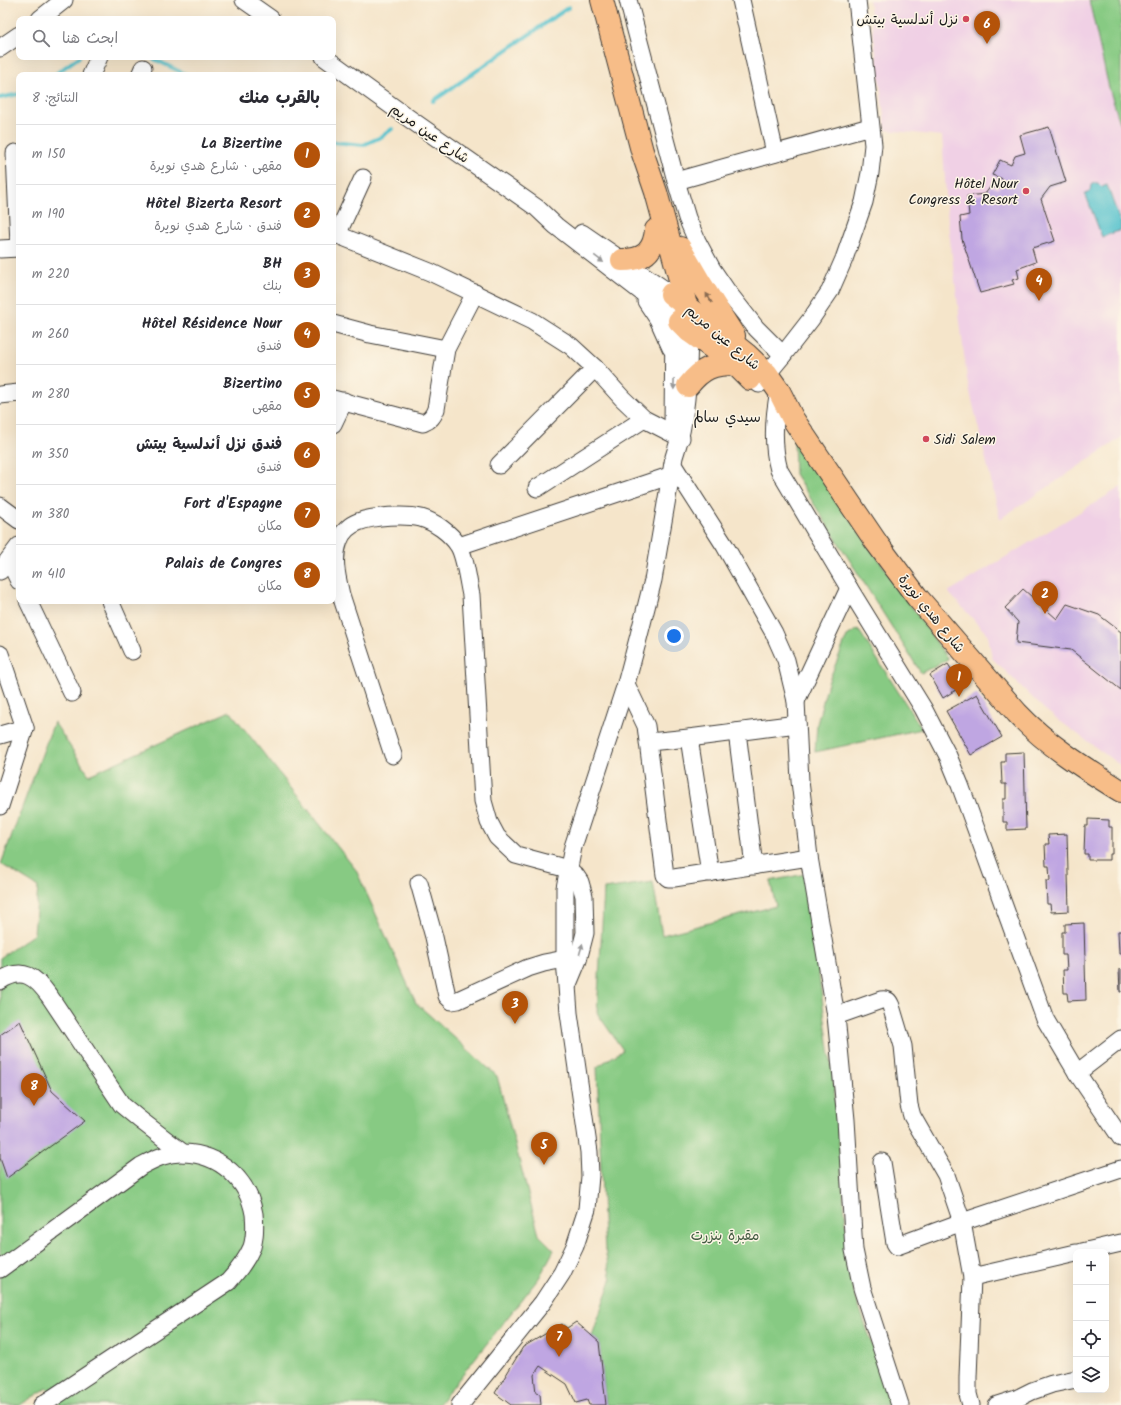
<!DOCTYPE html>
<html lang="ar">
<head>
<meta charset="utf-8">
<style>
	body { margin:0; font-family:Kalam,"Playpen Sans Arabic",sans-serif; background:#f7f7f7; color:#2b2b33; direction:rtl }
	.controls { position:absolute; right:12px; bottom:12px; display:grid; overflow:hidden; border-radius:8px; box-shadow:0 4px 16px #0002 }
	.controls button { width:36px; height:36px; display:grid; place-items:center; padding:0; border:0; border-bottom:1px solid #e1e1e2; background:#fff; color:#2b2b33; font:20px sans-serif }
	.you { position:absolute; left:674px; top:636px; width:14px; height:14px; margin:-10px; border:3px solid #fff; border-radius:50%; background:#1a73e8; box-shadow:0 0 0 6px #1a73e833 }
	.badge { display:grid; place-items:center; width:26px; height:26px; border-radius:50%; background:#b45309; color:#fff; font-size:13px; font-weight:700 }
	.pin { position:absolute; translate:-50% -33px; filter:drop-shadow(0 1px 2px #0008) }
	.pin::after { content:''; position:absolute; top:21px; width:14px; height:12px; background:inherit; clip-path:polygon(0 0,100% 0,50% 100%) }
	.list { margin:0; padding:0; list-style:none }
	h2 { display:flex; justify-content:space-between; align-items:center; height:52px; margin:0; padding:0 16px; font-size:17px }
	h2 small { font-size:13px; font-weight:400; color:#7c7c81 }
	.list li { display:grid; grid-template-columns:26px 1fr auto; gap:12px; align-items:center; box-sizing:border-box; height:60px; padding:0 16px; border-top:1px solid #e1e1e2 }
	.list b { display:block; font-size:15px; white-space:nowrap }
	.list p { margin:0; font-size:13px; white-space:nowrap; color:#7c7c81 }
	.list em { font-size:13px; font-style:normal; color:#7c7c81 }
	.icon { flex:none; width:22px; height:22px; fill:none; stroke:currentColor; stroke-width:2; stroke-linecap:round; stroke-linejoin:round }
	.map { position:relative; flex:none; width:1121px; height:1405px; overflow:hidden; direction:ltr }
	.search { position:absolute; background:#fff; box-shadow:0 4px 16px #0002; left:16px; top:16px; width:320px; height:44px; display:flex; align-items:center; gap:10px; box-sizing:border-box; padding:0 14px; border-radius:8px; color:#7c7c81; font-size:15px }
	.panel { position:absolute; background:#fff; box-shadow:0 4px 16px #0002; left:16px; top:72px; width:320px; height:532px; border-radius:8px; direction:rtl }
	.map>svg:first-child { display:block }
	.built { fill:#f0d0e5 }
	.green { fill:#87ca83; stroke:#527350 }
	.water { fill:#55c2ce; stroke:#386f75 }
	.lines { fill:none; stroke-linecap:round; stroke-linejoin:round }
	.stream { stroke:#55c2ce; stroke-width:4 }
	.building { fill:#bfa6e2 }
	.minor-casing { stroke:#3d3a36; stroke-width:19 }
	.major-casing { stroke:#3d3a36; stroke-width:24 }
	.minor { stroke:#fff; stroke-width:17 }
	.major { stroke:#f7bd88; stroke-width:22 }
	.oneway { fill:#999 }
	.oneway2 { fill:#8a6c52 }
	.poi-dot { fill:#d1495b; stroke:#fcf5e5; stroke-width:1.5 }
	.labels { text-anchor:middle; stroke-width:3; stroke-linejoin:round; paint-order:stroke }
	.poi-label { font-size:14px; fill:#1c1c1c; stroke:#fcf5e5; text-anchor:end }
	.street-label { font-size:14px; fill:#1c1c1c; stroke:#fcf5e5 }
	.park-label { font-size:14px; fill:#415940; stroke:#fcf5e5 }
	.neighbourhood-label { font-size:15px; fill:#1c1c1c; stroke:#fcf5e5 }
</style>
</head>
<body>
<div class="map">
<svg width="1121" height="1405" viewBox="0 0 1121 1405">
	<rect width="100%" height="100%" fill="#fcf5e5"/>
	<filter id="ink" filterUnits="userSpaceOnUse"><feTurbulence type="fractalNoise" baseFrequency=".025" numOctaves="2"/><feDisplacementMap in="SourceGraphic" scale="8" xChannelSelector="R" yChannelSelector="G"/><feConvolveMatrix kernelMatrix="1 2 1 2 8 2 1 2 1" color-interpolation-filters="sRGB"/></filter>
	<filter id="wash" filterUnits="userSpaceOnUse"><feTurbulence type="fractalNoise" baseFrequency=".012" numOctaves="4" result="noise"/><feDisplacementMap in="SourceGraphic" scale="16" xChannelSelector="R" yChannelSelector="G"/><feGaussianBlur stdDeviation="0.9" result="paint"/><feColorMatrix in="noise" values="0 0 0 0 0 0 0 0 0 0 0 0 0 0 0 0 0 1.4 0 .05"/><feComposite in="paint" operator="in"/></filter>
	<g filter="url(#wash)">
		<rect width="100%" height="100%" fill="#f5e5ca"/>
		<g class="built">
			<polygon points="869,0 1089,0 1109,88 1121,126 1121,438 1000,519 967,379 948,223 942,136 886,130"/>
			<polygon points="1121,487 1121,766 1045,710 992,658 988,635 948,592"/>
		</g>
		<g class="green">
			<polygon points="1089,0 1121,0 1121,126 1109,88"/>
			<polygon points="794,438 948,659 921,673 795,474"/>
			<polygon points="858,629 922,729 815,752 817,724 828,683 847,636"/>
			<polygon points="230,711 356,870 416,1003 497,1076 539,1235 554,1250 539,1278 438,1405 60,1405 47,1388 20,1405 2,1405 0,1403 0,958 34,934 38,887 1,864 54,722 89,775"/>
			<polygon points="805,874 834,1085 851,1283 893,1405 606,1405 599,1342 592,1336 611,1280 605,1249 603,1220 597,1067 623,1050 597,1013 604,889 653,882 662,935 776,906 770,881"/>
		</g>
		<polygon class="water" points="1094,183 1098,183 1102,187 1107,185 1121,224 1121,230 1102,237 1085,193 1090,191 1091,185"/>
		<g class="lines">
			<g class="stream">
				<polyline points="150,57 187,75"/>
				<polyline points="54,75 79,57"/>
				<polyline points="0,98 19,94"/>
				<polyline points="433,101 569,7"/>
				<polyline points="333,142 363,145 381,137 392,129"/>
			</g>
		</g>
		<g id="blocks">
			<g class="building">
				<polygon points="1049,127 1066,182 1050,187 1041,199 1055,241 1032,248 1036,262 1017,269 1019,278 1012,280 1014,284 980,293 962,239 960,217 969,215 967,196 985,194 991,186 999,189 1003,179 992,175 1000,160 1011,165 1015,156 1025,153 1020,135"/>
				<polygon points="1023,589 1057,619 1067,604 1099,615 1121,632 1121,690 1071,650 1016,643 1018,622 1005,608"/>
				<polygon points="948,664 962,686 943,698 930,675"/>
				<polygon points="977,694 1002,737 971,755 946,711"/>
				<polygon points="1024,752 1026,829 1007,830 1007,822 1003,822 1003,799 1006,799 1006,784 1002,784 1001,762 1005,762 1005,753"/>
				<polygon points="1088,819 1109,820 1109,827 1112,827 1112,854 1109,854 1109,860 1088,860 1088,854 1084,854 1085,826 1088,826"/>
				<polygon points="1067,834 1069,911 1051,912 1050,904 1047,904 1046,881 1050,881 1049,866 1046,866 1045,844 1049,844 1048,835"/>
				<polygon points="1084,923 1086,1000 1068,1001 1067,993 1064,993 1063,970 1067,970 1066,955 1062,955 1062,932 1065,932 1065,924"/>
				<polygon points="1118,931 1121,931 1121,954 1119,954"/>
				<polygon points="1119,969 1121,969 1121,992 1120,992"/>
				<polygon points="20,1021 52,1091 85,1121 7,1178 0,1158 0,1035"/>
				<polygon points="576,1322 599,1342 606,1405 589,1405 587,1400 576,1403 567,1384 540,1366 534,1375 536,1393 540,1394 541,1405 511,1405 495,1393 523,1347 562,1324 567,1328"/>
			</g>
		</g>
	</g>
	<g filter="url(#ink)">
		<use href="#blocks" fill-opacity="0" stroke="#3d3a36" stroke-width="1"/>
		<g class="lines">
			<g class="minor-casing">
				<g id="minor">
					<polyline points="244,0 271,19"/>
					<polyline points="628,0 676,181 687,218 697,241 712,269 727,291 756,328 783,355"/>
					<polyline points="741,0 775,153"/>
					<polyline points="40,19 64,0"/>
					<polyline points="0,48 19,35"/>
					<polyline points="324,57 407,117 537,208 556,226 674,317 673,426"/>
					<polyline points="91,75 99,57"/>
					<polyline points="140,75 143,68"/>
					<polyline points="15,153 19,245"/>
					<polyline points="676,181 870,127"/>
					<polyline points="333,233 430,272 532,321 571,346 595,368 622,398 644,419 681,438"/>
					<polyline points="582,233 671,294"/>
					<polyline points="337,235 363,178"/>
					<polyline points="0,249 19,248"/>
					<polyline points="646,301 658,319 671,348"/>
					<polyline points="333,324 370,334 446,349"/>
					<polyline points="759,384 783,355 811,319 830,291 844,259 864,202 870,173 873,145 857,0"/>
					<path d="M779,391C774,416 772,445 779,470L849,588L923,708L948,756L960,785L1045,1019L1077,1073L1121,1138"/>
					<polyline points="0,395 19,393"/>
					<path d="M333,399L423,423C430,420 433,417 436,409L446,349L475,293"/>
					<polyline points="333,424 344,401"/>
					<polyline points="499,465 595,368"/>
					<polyline points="673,465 725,546 774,633 786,660 796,701 800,781 809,857 836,1016 846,1120 854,1250 862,1288 900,1405"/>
					<polyline points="537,488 644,419"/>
					<polyline points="0,506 19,520"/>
					<polyline points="459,546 672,475"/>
					<polyline points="9,560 19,581"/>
					<polyline points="0,571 19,546"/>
					<polyline points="28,601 72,693"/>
					<polyline points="110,601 132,651"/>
					<polyline points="0,654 25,728 0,806"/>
					<polyline points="626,684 646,726 665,875 668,878 674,878 809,857"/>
					<polyline points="796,701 849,588"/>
					<polyline points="737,732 754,866"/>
					<polyline points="0,735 25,728"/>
					<polyline points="689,738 710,873"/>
					<polyline points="649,742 689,738 797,724"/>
					<path d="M393,755L341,595C337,577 332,559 339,541C342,532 350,525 358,522C373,516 405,514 421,518C435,522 450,533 458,545C465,555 468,582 471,595L483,801L489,822L497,837L516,855L568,869L576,876L580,882L584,896L585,933L578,960L568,984"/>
					<polyline points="419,883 434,937 447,996 452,1001 458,1000 528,968 544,963 565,959"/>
					<path d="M0,981C23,966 36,977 50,997L122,1105L139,1119L183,1153"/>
					<path d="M836,1016L881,1000C888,999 889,1001 891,1006L903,1046L909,1105L912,1116L946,1175L962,1222L972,1277L968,1377V1394L971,1405"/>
					<polyline points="1077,1073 1121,1039"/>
					<polyline points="882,1162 895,1243 897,1246 962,1222 1121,1169"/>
					<polyline points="1082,1252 1121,1243"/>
					<path d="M0,1269L141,1166C154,1159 168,1152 184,1153C219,1154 248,1179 254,1214C255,1224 255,1237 252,1247C246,1261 238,1271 228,1282L42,1405"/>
					<polyline points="972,1277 1076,1253"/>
					<path d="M460,1405L543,1302L562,1273L575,1246L587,1209L590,1176L589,1152L569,1013L565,959V888L573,847L626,684L638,639L653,580L674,457C688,417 688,373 689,331"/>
					<polyline points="997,1405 1016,1399 1032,1391 1052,1384 1076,1379"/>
				</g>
			</g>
			<g class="major-casing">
				<g id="major">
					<polyline points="602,0 642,151 656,192 679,276 686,306 689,331"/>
					<polyline points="680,248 701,284 734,336"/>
					<path d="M622,260C644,260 654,251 656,230"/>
					<path d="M671,294L746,354L767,374L779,391L793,419L876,542L917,597L1017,713C1047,745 1084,768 1121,791"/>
					<polyline points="679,321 689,331 735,364 750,379"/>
					<path d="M688,386C702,368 713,364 735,364"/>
				</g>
			</g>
			<use href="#minor" class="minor"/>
			<use href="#major" class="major"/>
		</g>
		<defs><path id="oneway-solid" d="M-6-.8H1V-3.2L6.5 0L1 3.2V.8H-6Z"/></defs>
		<g class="oneway">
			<use href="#oneway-solid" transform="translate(599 259) rotate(37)"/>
			<use href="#oneway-solid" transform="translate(674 384) rotate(91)"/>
			<use href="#oneway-solid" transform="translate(581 949) rotate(-74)"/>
		</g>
		<use class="oneway2" href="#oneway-solid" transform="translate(709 298) rotate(-122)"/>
	</g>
	<g class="poi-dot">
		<circle cx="966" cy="19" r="4"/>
		<circle cx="1026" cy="191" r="4"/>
		<circle cx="926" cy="439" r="4"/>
	</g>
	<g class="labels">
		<g class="poi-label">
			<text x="958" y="24">نزل أندلسية بيتش</text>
			<text x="1018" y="188">Hôtel Nour<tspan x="1018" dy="16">Congress &amp; Resort</tspan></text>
			<text x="934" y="444" text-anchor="start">Sidi Salem</text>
		</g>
		<g class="street-label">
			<text transform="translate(430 133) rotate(35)" y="5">شارع عين مريم</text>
			<text transform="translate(723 337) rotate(40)" y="5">شارع عين مريم</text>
			<text transform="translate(932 613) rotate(51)" y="5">شارع هدي نويرة</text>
		</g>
		<g class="park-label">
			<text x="725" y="1240">مقبرة بنزرت</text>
		</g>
		<g class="neighbourhood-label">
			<text x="727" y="422">سيدي سالم</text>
		</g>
	</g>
</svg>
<div class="controls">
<button>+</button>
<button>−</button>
<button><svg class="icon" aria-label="locate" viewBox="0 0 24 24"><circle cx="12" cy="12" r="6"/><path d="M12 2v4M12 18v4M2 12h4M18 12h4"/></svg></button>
<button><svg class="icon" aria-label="layers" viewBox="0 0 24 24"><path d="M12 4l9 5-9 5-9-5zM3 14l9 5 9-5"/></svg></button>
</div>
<div class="you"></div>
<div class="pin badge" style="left:959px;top:697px">1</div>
<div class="pin badge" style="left:1045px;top:614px">2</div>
<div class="pin badge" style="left:515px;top:1024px">3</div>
<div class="pin badge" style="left:1039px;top:301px">4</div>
<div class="pin badge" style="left:544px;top:1165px">5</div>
<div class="pin badge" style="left:987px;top:44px">6</div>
<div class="pin badge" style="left:559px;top:1357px">7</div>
<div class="pin badge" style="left:34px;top:1106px">8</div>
<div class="search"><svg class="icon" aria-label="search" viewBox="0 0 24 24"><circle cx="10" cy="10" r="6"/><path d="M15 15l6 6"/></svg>ابحث هنا</div>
<section class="panel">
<h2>بالقرب منك<small>النتائج: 8</small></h2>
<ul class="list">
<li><span class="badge">1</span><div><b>La Bizertine</b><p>مقهى · شارع هدي نويرة</p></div><em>150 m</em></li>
<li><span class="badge">2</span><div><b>Hôtel Bizerta Resort</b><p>فندق · شارع هدي نويرة</p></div><em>190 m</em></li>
<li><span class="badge">3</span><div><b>BH</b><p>بنك</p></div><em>220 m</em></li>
<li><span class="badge">4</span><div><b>Hôtel Résidence Nour</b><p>فندق</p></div><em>260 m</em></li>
<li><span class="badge">5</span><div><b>Bizertino</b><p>مقهى</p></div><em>280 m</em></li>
<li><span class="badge">6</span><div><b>فندق نزل أندلسية بيتش</b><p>فندق</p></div><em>350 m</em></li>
<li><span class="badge">7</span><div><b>Fort d'Espagne</b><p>مكان</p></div><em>380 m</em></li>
<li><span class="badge">8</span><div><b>Palais de Congres</b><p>مكان</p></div><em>410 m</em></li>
</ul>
</section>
</div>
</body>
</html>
